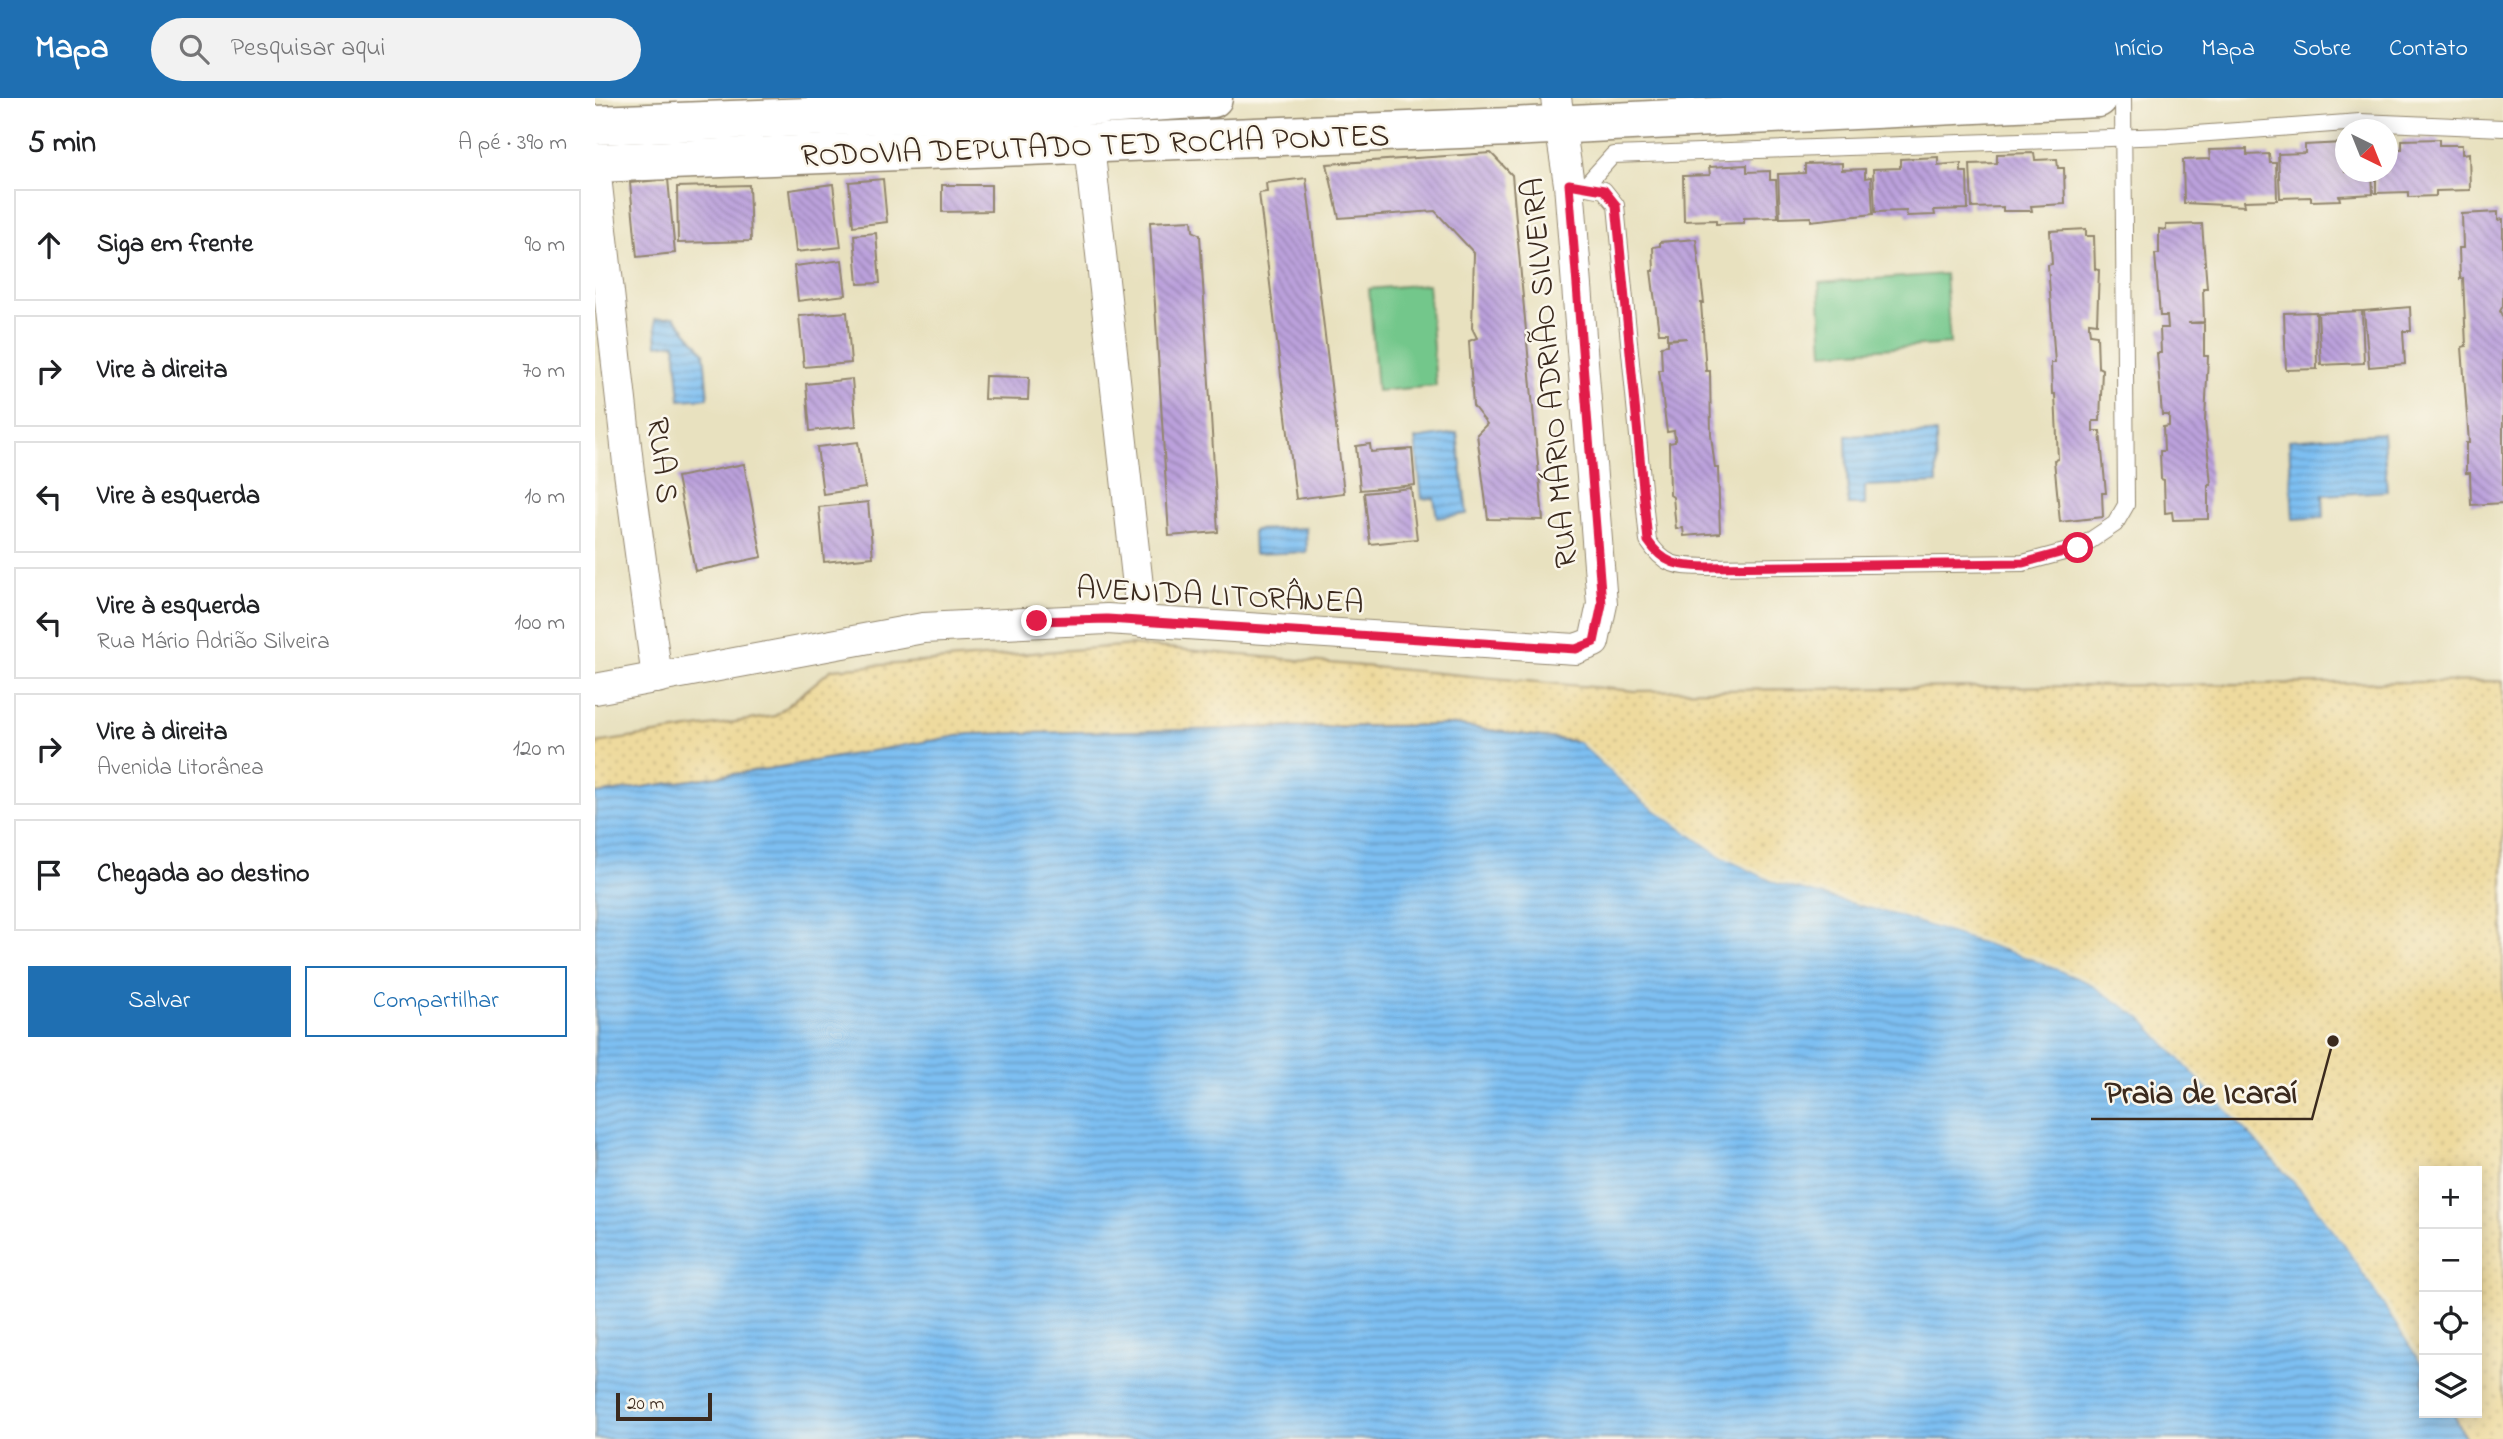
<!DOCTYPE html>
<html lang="pt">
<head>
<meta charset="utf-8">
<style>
	body { margin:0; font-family:"Indie Flower",sans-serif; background:#f2f2f2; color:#202124 }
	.controls { position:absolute; right:21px; bottom:21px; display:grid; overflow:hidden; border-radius:0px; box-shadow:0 4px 18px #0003 }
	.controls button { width:63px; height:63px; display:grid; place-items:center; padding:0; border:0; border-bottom:2px solid #e0e0e0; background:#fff; color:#202124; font:35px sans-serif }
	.compass { position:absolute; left:1740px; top:21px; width:63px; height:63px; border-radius:50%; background:#fff; box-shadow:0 4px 18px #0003; rotate:137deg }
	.scale { position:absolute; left:21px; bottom:18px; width:96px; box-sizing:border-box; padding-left:7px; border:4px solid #3b2a1e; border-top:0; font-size:19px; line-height:24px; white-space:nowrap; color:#3b2a1e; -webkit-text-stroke:5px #fbf7ec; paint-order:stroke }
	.stop { position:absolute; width:21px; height:21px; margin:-16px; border:5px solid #e11d48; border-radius:50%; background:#fff }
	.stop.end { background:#e11d48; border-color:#fff; box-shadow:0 2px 7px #0008 }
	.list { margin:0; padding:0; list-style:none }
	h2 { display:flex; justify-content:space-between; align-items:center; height:91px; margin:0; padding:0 28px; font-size:30px }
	h2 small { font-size:23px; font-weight:400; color:#757577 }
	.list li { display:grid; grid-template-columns:46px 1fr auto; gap:21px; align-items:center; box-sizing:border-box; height:112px; margin:0 14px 14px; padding:0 14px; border:2px solid #e0e0e0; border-radius:0px }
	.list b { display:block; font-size:26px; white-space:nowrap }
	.list p { margin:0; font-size:23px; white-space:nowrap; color:#757577 }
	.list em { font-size:23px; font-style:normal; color:#757577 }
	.actions { display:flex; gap:14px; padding:21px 28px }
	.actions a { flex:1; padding:16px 0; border:2px solid #1f6fb2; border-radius:0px; text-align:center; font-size:24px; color:#1f6fb2 }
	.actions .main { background:#1f6fb2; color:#fff }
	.icon { flex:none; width:38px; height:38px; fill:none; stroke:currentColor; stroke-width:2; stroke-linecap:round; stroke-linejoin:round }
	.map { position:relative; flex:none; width:1908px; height:1341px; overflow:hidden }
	header { display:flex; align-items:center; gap:42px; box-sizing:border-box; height:98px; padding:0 35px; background:#1f6fb2; color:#fff }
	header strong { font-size:33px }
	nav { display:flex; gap:38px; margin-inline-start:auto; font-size:24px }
	.search { width:490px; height:63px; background:#f2f2f2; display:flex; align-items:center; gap:18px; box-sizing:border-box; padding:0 24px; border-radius:38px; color:#757577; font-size:26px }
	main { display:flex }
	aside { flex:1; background:#fff }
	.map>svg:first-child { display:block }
	.sand { fill:url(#sand-dots); stroke:#94825e; stroke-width:2 }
	.pitch { fill:#73c78b; stroke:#577854; stroke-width:2 }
	.water { fill:url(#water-rules); stroke:#5c7488; stroke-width:2 }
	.pier { fill:#e8e1bf }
	.building { fill:url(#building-back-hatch) }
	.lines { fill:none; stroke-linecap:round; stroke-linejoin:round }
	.service-casing { stroke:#92866e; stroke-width:18 }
	.minor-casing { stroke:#92866e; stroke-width:32 }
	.secondary-casing { stroke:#92866e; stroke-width:41 }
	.service { stroke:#fff; stroke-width:16 }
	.minor { stroke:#fff; stroke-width:30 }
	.secondary { stroke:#fff; stroke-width:38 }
	.route { stroke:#e11d48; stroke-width:9 }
	.labels { text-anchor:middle; stroke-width:5; stroke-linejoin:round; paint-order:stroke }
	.street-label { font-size:32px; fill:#3b2a1e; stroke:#fbf7ec }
	.leader { fill:none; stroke:#3b2a1e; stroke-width:2.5 }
	.callout-dot { fill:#3b2a1e; stroke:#fbf7ec; stroke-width:2.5 }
	.callout-label { font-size:33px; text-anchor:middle; font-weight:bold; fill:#3b2a1e; stroke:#fbf7ec; stroke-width:5; stroke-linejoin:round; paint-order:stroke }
</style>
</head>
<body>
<header>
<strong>Mapa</strong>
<div class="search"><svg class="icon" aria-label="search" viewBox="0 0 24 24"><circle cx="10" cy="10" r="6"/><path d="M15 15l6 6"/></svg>Pesquisar aqui</div>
<nav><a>Início</a><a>Mapa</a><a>Sobre</a><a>Contato</a></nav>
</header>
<main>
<aside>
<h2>5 min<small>A pé · 390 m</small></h2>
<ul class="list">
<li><svg class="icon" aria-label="ahead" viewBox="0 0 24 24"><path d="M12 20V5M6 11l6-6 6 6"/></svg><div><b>Siga em frente</b></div><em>90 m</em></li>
<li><svg class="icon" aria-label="right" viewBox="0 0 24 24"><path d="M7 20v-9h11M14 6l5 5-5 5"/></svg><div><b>Vire à direita</b></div><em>70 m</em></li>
<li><svg class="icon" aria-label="left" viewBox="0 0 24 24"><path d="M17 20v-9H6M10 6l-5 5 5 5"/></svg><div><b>Vire à esquerda</b></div><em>10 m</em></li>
<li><svg class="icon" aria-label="left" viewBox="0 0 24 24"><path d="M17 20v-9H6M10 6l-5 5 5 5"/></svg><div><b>Vire à esquerda</b><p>Rua Mário Adrião Silveira</p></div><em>100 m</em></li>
<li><svg class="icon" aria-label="right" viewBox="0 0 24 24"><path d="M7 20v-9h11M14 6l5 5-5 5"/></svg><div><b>Vire à direita</b><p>Avenida Litorânea</p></div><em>120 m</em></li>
<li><svg class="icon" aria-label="arrive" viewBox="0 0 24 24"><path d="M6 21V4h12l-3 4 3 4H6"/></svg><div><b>Chegada ao destino</b></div></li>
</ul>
<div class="actions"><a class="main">Salvar</a><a>Compartilhar</a></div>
</aside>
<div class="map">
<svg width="1908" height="1341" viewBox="0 0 1908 1341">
	<defs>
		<pattern id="sand-dots" width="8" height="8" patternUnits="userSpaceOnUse" patternTransform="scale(1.75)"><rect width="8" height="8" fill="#eeda9e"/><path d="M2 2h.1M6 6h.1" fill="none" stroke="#cdbb88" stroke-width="1.8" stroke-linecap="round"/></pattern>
		<pattern id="water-rules" width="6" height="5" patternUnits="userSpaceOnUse" patternTransform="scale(1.75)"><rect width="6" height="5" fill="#7dbff2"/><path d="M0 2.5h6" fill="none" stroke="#689bc3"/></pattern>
		<pattern id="building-back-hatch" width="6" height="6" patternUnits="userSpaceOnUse" patternTransform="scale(1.75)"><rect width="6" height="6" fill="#bba1dc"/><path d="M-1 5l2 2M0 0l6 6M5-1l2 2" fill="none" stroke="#9983b2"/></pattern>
	</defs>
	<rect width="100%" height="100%" fill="#fbf7ec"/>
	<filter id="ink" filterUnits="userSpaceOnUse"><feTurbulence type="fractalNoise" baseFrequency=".0143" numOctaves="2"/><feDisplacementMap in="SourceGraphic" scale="14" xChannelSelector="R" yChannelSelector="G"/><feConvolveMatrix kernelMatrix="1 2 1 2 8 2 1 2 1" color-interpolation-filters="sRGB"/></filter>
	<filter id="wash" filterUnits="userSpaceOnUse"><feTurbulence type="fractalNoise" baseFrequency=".00686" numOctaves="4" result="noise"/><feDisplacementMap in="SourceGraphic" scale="28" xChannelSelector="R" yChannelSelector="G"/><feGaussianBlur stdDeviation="1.57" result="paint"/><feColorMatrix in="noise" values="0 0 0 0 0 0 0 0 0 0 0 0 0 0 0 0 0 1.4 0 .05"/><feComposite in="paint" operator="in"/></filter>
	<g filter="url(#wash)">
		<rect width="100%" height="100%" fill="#e8e1bf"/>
		<polygon class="sand" points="538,547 1040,593 1908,583 1908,1341 1871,1341 1858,1315 1882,1315 1882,1073 1829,1073 1829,1269 1785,1199 1182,785 1126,758 1048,703 984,644 858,627 654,629 173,671 0,696 0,645 180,618 237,571"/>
		<g class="pitch">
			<polygon points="1350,176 1355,246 1228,255 1224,185"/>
			<polygon points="833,186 841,288 782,293 774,191"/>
		</g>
		<g class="water">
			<polygon points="79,219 109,254 113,300 85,302 80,245 62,247 60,221"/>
			<polygon points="862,335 872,416 842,420 839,400 827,401 820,341"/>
			<polygon points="1341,335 1342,385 1270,388 1270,407 1253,407 1251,338"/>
			<polygon points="1788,335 1792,393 1728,397 1729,419 1698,421 1694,342"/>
			<polygon points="711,430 712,454 659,456 658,432"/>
			<polygon points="858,627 984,644 1048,703 1126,758 1182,785 1299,816 1435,860 1493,884 1547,920 1713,1099 1750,1147 1829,1269 1829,1315 1858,1315 1871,1341 0,1341 0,696 173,671 374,636"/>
		</g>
		<polygon class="pier" points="984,644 989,644 1050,700 1128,755 1183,782 1300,813 1437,857 1495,881 1549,918 1716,1097 1788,1197 1829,1263 1829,1269 1750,1147 1713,1099 1547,920 1493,884 1435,860 1299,816 1182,785 1126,758 1048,703"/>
		<g id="blocks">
			<g class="building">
				<polygon points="1844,41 1844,47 1867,47 1867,56 1874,55 1875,92 1841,93 1841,98 1813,99 1813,94 1781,95 1781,74 1792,74 1792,51 1807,51 1807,42"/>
				<polygon points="1747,45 1750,74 1777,74 1778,96 1744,98 1745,102 1716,103 1716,99 1685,100 1683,56 1710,55 1710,47"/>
				<polygon points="1652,51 1652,57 1674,56 1675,65 1681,65 1682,102 1649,103 1650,108 1589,105 1588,62 1615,61 1614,52"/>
				<polygon points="896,55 917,77 948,422 893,421 882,336 892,326 878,308 874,243 882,240 877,230 879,155 840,113 744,120 732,66"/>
				<polygon points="1439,55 1440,62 1462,61 1463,70 1469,70 1470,106 1436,108 1437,113 1408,113 1408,109 1377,110 1375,66 1402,65 1402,56"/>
				<polygon points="1343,59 1343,67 1366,65 1366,74 1372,74 1373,111 1339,112 1340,117 1312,118 1311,113 1280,114 1278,71 1305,70 1305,61"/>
				<polygon points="1247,65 1247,72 1270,71 1270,80 1276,79 1278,116 1216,123 1216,119 1185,120 1183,76 1210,75 1210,66"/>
				<polygon points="1152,67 1152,74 1175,73 1175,82 1181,82 1183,119 1149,120 1149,125 1121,126 1121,122 1089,123 1088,78 1115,77 1114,69"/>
				<polygon points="711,80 749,395 701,401 664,95 672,94 671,85"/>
				<polygon points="73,81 80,155 42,159 35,85"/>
				<polygon points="288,81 292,124 258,128 254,84"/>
				<polygon points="238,86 246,149 201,154 194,92"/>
				<polygon points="154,87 156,143 83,145 82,89"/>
				<polygon points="347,87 396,87 396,113 347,114"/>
				<polygon points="1903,114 1903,122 1908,121 1908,208 1905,213 1908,220 1908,405 1876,407 1875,375 1871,375 1871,345 1874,345 1867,249 1871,248 1868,180 1865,181 1864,150 1868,150 1867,116"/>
				<polygon points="597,122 598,133 605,137 623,434 574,438 555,124"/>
				<polygon points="1607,126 1612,190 1608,190 1609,224 1593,225 1609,225 1609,258 1613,258 1610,323 1616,387 1613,387 1613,421 1578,422 1577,414 1570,415 1569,382 1566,381 1565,353 1569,353 1568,329 1574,328 1574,317 1567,317 1562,255 1566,255 1565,230 1573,230 1572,218 1565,218 1560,156 1564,156 1564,131 1571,132 1571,127"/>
				<polygon points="1491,131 1491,138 1499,138 1500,171 1504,172 1502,225 1494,224 1494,229 1495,236 1502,237 1503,269 1507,271 1505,323 1498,323 1498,333 1505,333 1511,395 1507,395 1508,419 1465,424 1459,362 1463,361 1460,296 1457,296 1456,265 1460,265 1453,167 1457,166 1455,133"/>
				<polygon points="281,135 285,185 263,186 259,137"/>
				<polygon points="1101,141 1109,205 1106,205 1111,273 1115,273 1116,337 1120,370 1123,370 1125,435 1089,438 1088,430 1081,431 1078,399 1075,397 1074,345 1080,344 1080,340 1079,333 1072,334 1064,272 1067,272 1066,248 1073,247 1073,242 1092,240 1072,241 1072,235 1064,235 1056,173 1059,173 1058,149 1065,148 1065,144"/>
				<polygon points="247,162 251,197 203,203 199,168"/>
				<polygon points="1815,209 1816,233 1808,233 1810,266 1774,269 1769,213"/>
				<polygon points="1767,213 1769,265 1726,267 1723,215"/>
				<polygon points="252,214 256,265 209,269 204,218"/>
				<polygon points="1721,214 1722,271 1691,272 1689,215"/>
				<polygon points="390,278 434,279 433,302 389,301"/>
				<polygon points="257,281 261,328 215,333 211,286"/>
				<polygon points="263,344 270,390 228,396 222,349"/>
				<polygon points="775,346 776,354 817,351 820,387 765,392 761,348"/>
				<polygon points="149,366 167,459 100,473 82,379"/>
				<polygon points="816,390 822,441 775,446 769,395"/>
				<polygon points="273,404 278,459 229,464 224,409"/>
			</g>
		</g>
	</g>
	<g filter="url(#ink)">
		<use href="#blocks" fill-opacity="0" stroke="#92866e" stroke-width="2"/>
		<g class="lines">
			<g class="service-casing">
				<g id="service">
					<path d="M974,86L1009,92L1021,107L1053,443C1070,469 1081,468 1111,469L1428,465L1484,450L1520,426L1531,407L1528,0"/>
					<polyline points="991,87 1018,57 1573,38 1765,24 1908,30"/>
				</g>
			</g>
			<g class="minor-casing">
				<g id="minor">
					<polyline points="494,48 547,524"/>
					<polyline points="0,69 34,374 62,580"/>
					<polyline points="0,591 328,530 512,521 981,551 999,544 1007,506 974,86 961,0"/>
				</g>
			</g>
			<g class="secondary-casing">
				<g id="secondary">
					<polyline points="0,27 459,10 618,0"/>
					<polyline points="0,65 916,29 1503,0"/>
				</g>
			</g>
			<use href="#service" class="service"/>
			<use href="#minor" class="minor"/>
			<use href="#secondary" class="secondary"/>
		</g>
	</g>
	<g class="lines" filter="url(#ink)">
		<path class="route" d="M442,523L512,521L981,551L999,544L1007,506L974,86L1009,92L1021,107L1053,443C1069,467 1084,468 1111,469L1428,465L1483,450"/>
	</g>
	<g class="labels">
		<g class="street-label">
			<text transform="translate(500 46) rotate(-2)" y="11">RODOVIA DEPUTADO TED ROCHA PONTES</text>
			<text transform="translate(953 275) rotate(-95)" y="11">RUA MÁRIO ADRIÃO SILVEIRA</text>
			<text transform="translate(69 362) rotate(83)" y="11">RUA S</text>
			<text transform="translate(625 496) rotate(3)" y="11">AVENIDA LITORÂNEA</text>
		</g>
	</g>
	<path class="leader" d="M1738 943L1717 1021H1496"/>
	<circle class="callout-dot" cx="1738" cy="943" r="7"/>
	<g class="callout-label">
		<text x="1606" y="1005">Praia de Icaraí</text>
	</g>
</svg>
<div class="controls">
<button>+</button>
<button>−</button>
<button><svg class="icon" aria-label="locate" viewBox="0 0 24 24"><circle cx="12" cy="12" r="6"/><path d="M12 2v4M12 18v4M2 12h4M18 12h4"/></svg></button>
<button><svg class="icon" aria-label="layers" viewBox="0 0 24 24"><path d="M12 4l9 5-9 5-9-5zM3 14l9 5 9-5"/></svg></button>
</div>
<svg class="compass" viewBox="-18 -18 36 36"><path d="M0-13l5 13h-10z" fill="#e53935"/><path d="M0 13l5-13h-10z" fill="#757577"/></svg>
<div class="scale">20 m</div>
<div class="stop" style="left:1483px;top:450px"></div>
<div class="stop end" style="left:442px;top:523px"></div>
</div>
</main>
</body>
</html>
